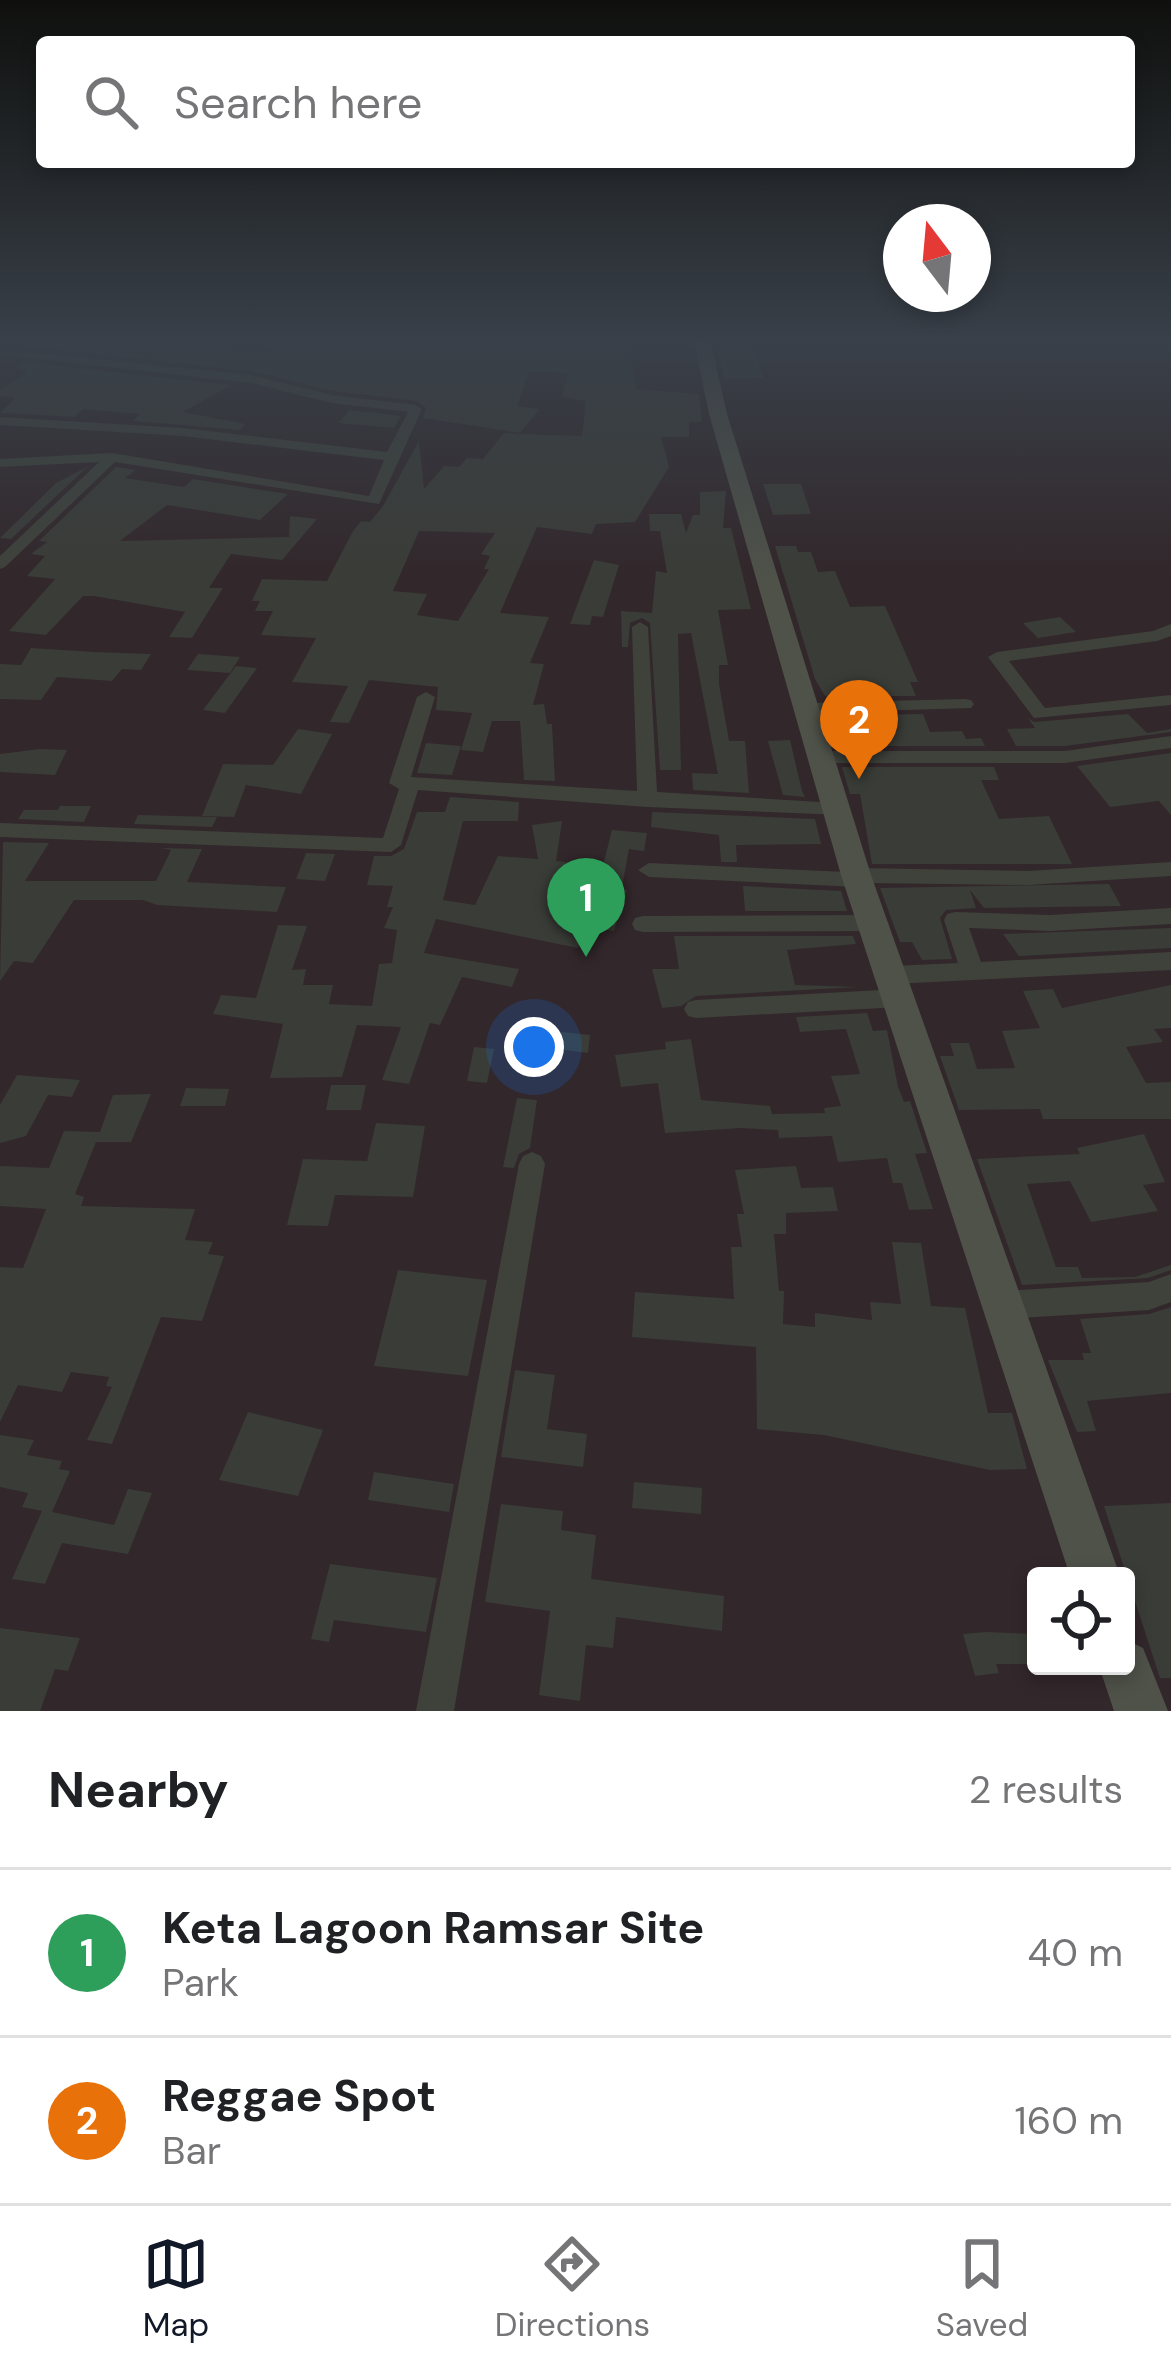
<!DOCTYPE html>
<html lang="en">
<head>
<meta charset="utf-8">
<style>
	body { margin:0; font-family:"DM Sans",sans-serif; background:#f6f6f6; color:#202124 }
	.controls { position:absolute; right:36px; bottom:36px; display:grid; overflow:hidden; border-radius:12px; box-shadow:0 6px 18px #0003 }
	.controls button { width:108px; height:108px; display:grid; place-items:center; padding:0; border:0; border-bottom:3px solid #e0e0e0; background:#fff; color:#202124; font:60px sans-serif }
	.compass { position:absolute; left:883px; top:204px; width:108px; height:108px; border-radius:50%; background:#fff; box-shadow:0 6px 18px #0003; rotate:344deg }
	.you { position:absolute; left:534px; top:1047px; width:42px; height:42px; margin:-30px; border:9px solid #fff; border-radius:50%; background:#1a73e8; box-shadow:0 0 0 18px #1a73e833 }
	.badge { display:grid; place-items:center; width:78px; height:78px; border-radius:50%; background:#111827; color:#fff; font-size:39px; font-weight:700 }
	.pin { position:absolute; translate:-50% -99px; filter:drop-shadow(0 3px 6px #0008) }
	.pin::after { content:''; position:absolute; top:63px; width:42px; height:36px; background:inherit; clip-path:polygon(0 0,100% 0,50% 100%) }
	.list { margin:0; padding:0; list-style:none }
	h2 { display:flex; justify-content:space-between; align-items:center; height:156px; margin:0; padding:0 48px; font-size:51px }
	h2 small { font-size:39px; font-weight:400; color:#757577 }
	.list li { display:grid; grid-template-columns:78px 1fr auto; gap:36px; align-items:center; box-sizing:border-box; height:168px; padding:0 48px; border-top:3px solid #e0e0e0 }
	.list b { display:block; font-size:45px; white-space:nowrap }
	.list p { margin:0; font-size:39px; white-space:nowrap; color:#757577 }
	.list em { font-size:39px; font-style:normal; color:#757577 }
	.icon { flex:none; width:66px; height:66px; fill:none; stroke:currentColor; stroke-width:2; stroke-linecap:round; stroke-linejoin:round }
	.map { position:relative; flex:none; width:1171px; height:1711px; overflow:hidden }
	.search { position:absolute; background:#fff; box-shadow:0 6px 18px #0003; left:36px; right:36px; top:36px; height:132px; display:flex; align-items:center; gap:30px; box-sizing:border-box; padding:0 42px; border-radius:12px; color:#757577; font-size:45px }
	.sheet { height:492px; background:#fff }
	nav { display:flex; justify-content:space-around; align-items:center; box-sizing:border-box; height:168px; border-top:3px solid #e0e0e0; background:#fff; font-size:33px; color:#757577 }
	nav a { display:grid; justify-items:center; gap:6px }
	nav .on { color:#111827 }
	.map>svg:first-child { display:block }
	.green { fill:#32272b; fill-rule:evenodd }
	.building { fill:#3a3c37; fill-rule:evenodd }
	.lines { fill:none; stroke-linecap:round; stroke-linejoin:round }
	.street { fill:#3f423b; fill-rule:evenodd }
	.secondary { fill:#4f5249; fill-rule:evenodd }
</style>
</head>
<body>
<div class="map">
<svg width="1171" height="1711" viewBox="0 0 1171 1711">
	<rect width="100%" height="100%" fill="#1b1d1a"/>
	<path class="green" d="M0,339H1171V1711H0ZM1036,1576H1126V1666H1036Z"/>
	<g class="building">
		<path d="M31,339L156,344L167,340L281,353L249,339H629L636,389L699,394L702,422H689V437H661L669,467L635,522L596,524L592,534L537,527L500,613L549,617L530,663L544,664L533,705L544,704L547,724H552L555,781L524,780L520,721H492L483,752L461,750L472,713L436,710L438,687L369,680L349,723L330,722L348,686L292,682L316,638L261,635L273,611H255L260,601H252L262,579L327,581L353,531L361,521L370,522L383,506L419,441L424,489L444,466L459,467L467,458L483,459L504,433L582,436L586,401L562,397L568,373L529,372L517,406L540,409L520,433L423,418L426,408L417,401L333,391L252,371L18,346ZM419,531L495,533L481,554L490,556L484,569H489L458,621L417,615L427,594L393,591Z"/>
		<polygon points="716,344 752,344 764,378 724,379"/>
		<polygon points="24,362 231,385 183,412 245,424 240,430 133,421 140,414 83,409 74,417 0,413 15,398 0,396 0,390 27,373 16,368"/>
		<polygon points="350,410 401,416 394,428 338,423"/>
		<polygon points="87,467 11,539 0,538 56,483"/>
		<polygon points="116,467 136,470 125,478 184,487 193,479 288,494 260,520 167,505 120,541 289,537 290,516 317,519 282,560 231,554 209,588 223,588 192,638 169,637 185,612 94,596 83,596 46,635 9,631 55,579 27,576 45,556 31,554 47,542 39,541"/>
		<polygon points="763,484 801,484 811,514 773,515"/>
		<polygon points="726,491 723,528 731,528 751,609 718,610 728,665 719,665 719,684 729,741 745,741 749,793 693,790 692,773 718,774 691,633 678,634 681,770 660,770 650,623 642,618 630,623 628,647 622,647 621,611 652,613 656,571 667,573 660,531 650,531 649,514 681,514 686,533 693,515 700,515 700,492"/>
		<polygon points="775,546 796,546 798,552 811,552 818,572 835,571 850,607 885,606 918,682 910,682 916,696 825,696 815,679"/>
		<polygon points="594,560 619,565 603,617 592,616 590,625 570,624"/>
		<polygon points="1060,617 1076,632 1038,638 1023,623"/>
		<polygon points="31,648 94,652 151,654 141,670 122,669 112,681 57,677 41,700 0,699 0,664 21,665"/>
		<polygon points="198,654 240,657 230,673 187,670"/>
		<polygon points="236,666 257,668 225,713 203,710"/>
		<polygon points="923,714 930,732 962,731 966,739 981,738 985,746 836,746 833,739 880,741 872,715"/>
		<polygon points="1128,714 1147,733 1171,729 1171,732 1065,746 1016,746 1007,729 1035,728 1028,718 1034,722"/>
		<polygon points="298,729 332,734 301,794 246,785 234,817 202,816 223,764 273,765"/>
		<polygon points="790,740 802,791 805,797 783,795 768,741"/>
		<polygon points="426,743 461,746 452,775 417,773"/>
		<polygon points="40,749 67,750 55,775 0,772 0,754"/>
		<polygon points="1171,753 1171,815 1159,801 1110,807 1077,766"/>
		<polygon points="842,767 994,767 999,780 981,780 999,819 1049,816 1072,864 872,864 860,794 850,794"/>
		<polygon points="450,797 519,802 518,821 463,821 443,900 475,905 498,856 538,859 532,825 562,821 556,861 575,863 580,883 572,882 563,918 587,922 578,948 436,919 424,953 519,969 512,987 462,977 440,1025 430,1023 409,1084 382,1080 401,1027 357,1025 342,1077 270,1078 283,1024 213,1014 221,995 256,998 278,925 307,926 292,970 306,969 303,985 333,985 329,1004 372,1006 379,964 392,963 397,930 384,928 393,907 387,907 393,886 367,885 374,856 391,856 404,849 417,812 445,812"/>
		<polygon points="60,806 91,806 84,822 18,819 24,810 58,810"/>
		<polygon points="652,812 815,819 821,844 736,845 737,862 721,862 719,835 651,827"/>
		<polygon points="138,815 217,817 212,827 134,824"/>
		<polygon points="612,830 647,833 644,851 629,849 622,887 598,885"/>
		<polygon points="3,842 49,843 25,881 156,881 171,850 161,848 202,849 187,882 286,887 277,912 157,905 143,900 74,900 33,963 14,961 0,981"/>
		<polygon points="306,853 335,854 325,881 296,879"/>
		<polygon points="1109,884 1121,906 984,908 970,890 976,908 946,910 940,918 952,959 922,960 912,942 900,942 880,888"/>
		<polygon points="743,886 841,891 847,911 745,911"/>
		<polygon points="606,890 627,890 614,931 597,929"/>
		<polygon points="1171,928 1171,948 1019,956 1003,934"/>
		<polygon points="674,936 853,936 856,944 787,950 795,985 858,987 696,996 681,1006 662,1008 652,969 679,969"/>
		<polygon points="1171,985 1171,1028 1154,1029 1163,1042 1126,1047 1146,1083 1171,1082 1171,1119 1043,1119 1040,1109 959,1110 940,1056 954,1056 950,1043 969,1043 977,1069 1015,1068 1002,1031 1040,1028 1023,991 1053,989 1062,1008"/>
		<polygon points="867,1013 873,1031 887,1030 898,1087 904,1102 910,1101 927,1153 915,1154 933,1209 909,1210 902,1183 893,1183 887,1158 838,1162 832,1136 779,1138 778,1130 740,1128 665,1133 658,1083 621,1087 615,1055 666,1049 665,1042 691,1039 701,1100 770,1106 772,1114 825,1113 824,1108 841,1106 831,1076 860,1074 846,1029 800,1032 796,1017"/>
		<polygon points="554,1031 590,1035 588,1053 550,1048"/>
		<polygon points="474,1047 494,1049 487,1083 467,1081"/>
		<polygon points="17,1075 80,1080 72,1097 48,1095 26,1136 0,1143 0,1105"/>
		<polygon points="331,1085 366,1085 361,1110 326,1110"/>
		<polygon points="186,1088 229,1089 225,1106 180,1106"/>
		<polygon points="151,1094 131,1142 96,1142 75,1194 84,1197 81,1206 195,1209 185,1240 213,1242 208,1254 224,1256 202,1321 161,1317 112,1444 87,1440 112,1387 106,1386 109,1377 71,1372 62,1392 18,1385 0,1422 0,1267 23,1268 46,1209 0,1206 0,1166 49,1168 64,1131 100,1132 113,1095"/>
		<polygon points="517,1098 537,1100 530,1148 519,1154 514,1168 503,1167"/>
		<polygon points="376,1123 425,1126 413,1197 335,1195 328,1226 287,1225 303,1159 367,1161"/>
		<polygon points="1144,1134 1165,1182 1143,1185 1158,1211 1091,1222 1070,1181 1027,1184 1056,1267 1078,1267 1082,1278 1135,1277 1171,1265 1171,1270 1148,1278 1022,1285 977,1159 1080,1154 1077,1148"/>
		<polygon points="796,1166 801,1188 833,1187 838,1211 786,1213 786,1234 774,1234 779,1291 784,1291 783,1324 815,1327 815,1313 872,1320 870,1302 901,1304 892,1242 921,1243 931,1306 965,1308 988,1413 1012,1413 1027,1469 990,1470 824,1435 757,1429 756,1347 632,1337 635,1292 734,1299 731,1247 742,1247 737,1214 744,1214 735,1170"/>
		<polygon points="398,1270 487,1280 468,1376 374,1366"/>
		<polygon points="1171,1307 1171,1393 1087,1401 1096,1431 1077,1432 1048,1360 1084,1360 1082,1353 1091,1353 1080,1319 1149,1314"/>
		<polygon points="515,1370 555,1375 547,1429 587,1434 583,1467 501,1457"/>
		<polygon points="248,1412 323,1430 298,1496 219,1480"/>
		<polygon points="0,1435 34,1440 27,1455 62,1461 59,1469 70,1471 52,1512 114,1525 128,1489 152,1493 128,1554 62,1543 45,1584 12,1579 42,1511 22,1507 28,1493 0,1487"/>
		<polygon points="374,1472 454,1484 449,1512 368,1500"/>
		<polygon points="634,1482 702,1488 701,1514 632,1508"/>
		<polygon points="1171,1503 1171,1678 1160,1678 1104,1506"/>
		<polygon points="501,1504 563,1511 561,1530 596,1535 591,1579 724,1596 722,1631 616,1617 613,1648 586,1645 580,1701 539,1695 550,1611 485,1602"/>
		<polygon points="330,1564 437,1578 426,1632 334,1620 329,1642 311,1639"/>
		<polygon points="0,1628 80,1638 68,1671 55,1669 40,1711 0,1711"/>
		<polygon points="986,1632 1036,1634 1036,1664 996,1664 999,1673 975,1676 963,1634"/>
	</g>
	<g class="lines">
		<g class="street">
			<polygon points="1159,339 1171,339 1171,344"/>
			<polygon points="0,349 251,375 332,395 416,405 422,409 379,504 115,462 5,567 0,569 0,556 99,462 0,467 0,459 112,453 369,496 384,460 183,436 0,425 0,417 183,428 387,452 408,412 332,403 251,383 0,355"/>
			<polygon points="640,622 648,627 657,792 836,803 843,805 846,810 843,815 647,807 418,790 401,845 391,852 0,837 0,823 383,838 399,789 389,783 417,697 426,692 435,697 411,777 637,791 632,627"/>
			<polygon points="1171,624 1171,636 1157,641 1009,661 1045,708 1171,695 1171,705 1034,718 988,657 997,652 1153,631"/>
			<polygon points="965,699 971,700 974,704 971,708 805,713 796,708 805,703"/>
			<polygon points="1171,736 1171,748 1065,763 820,763 810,757 820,751 1065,751"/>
			<polygon points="1171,862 1171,876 1028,885 867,883 858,887 649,877 638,870 649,863 847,872 856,868 1028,871"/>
			<polygon points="1171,908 1171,924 1050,931 969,928 981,962 1171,952 1171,970 892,984 884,981 880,975 884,969 892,966 958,963 944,920 947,914 955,912 1050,915"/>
			<polygon points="874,915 882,917 885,923 882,929 874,931 643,932 635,930 632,924 635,918 643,916"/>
			<polygon points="900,989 908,992 912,998 908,1004 900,1007 696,1018 688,1016 684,1009 688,1002 696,1000"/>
			<polygon points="532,1152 541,1156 545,1164 454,1711 416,1711 519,1164 523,1156"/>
			<polygon points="1171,1274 1171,1302 1149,1310 1004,1319 994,1315 989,1305 994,1295 1004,1291 1149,1282"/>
		</g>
		<g class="secondary">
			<polygon points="694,339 710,339 727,414 871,875 1120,1576 1070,1576 841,875 709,414"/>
			<polygon points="1126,1640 1143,1648 1168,1711 1114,1711 1099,1666 1126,1666"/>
		</g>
	</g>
	<linearGradient id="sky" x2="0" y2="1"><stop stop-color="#0f100e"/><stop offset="0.59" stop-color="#394049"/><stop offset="1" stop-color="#394049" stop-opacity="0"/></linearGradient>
	<rect width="1171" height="578" fill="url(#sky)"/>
</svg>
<div class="controls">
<button><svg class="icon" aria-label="locate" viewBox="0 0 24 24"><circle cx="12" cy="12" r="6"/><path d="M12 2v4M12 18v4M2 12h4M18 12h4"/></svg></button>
</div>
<svg class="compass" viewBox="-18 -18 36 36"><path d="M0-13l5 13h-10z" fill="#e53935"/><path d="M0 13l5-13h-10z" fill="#757577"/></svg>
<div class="you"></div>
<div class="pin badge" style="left:586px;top:957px;background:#2e9e5b">1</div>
<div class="pin badge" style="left:859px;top:779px;background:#e8710a">2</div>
<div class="search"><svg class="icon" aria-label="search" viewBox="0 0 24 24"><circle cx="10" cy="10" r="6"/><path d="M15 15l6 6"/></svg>Search here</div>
</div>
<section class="sheet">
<h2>Nearby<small>2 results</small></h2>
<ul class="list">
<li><span class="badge" style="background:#2e9e5b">1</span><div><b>Keta Lagoon Ramsar Site</b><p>Park</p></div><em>40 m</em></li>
<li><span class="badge" style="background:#e8710a">2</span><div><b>Reggae Spot</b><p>Bar</p></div><em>160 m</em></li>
</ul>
</section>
<nav>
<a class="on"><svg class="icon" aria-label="map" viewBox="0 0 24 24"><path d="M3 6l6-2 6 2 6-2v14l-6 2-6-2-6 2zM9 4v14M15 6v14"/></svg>Map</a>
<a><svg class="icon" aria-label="directions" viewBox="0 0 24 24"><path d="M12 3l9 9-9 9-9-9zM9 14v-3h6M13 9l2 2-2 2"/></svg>Directions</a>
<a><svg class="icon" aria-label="saved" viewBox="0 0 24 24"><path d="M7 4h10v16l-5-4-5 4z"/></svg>Saved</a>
</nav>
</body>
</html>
